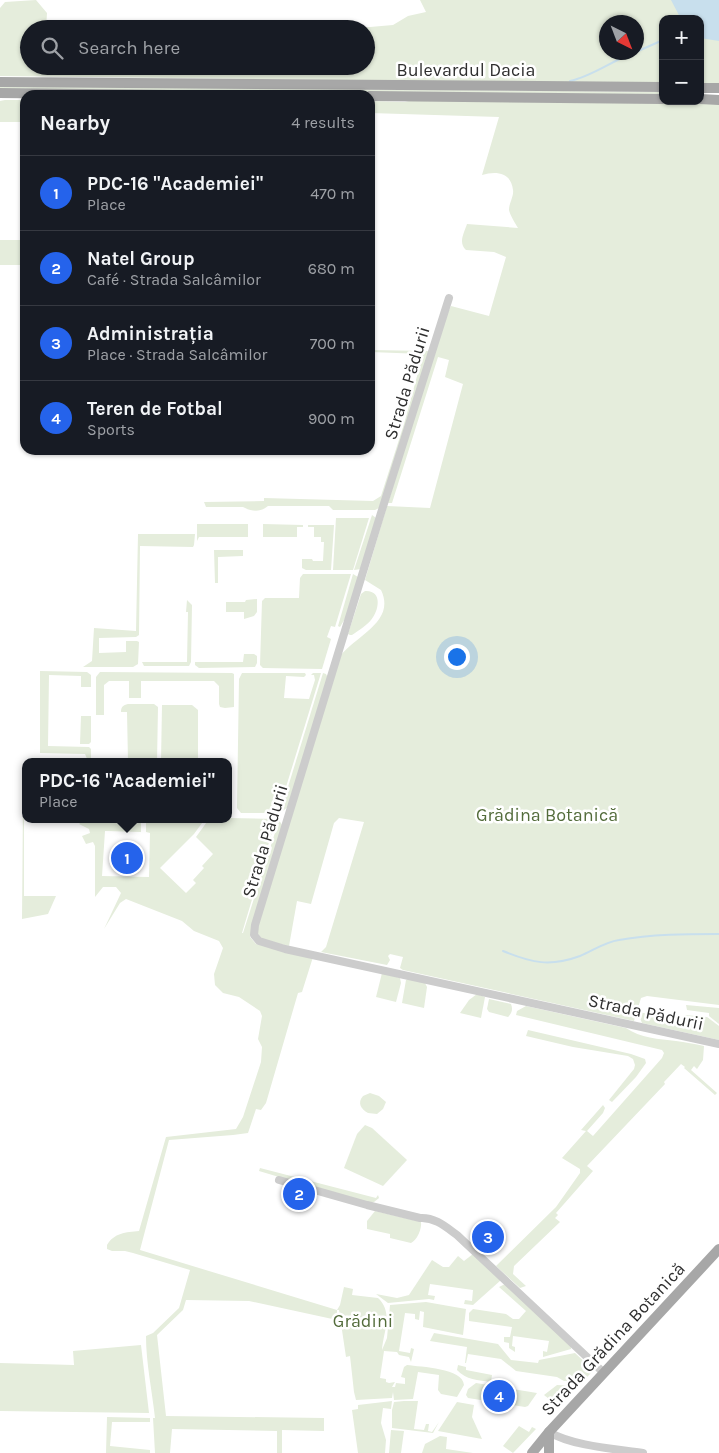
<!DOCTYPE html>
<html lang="en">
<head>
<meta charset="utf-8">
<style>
	body { margin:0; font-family:Karla,sans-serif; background:#20242c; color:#f1f3f6 }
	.controls { position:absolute; right:15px; top:15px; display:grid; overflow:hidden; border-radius:10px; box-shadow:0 1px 4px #0004 }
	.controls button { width:45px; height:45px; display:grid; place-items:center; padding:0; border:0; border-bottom:1px solid #363941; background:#171b24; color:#f1f3f6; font:25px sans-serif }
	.compass { position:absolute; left:599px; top:15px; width:45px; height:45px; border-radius:50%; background:#171b24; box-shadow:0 1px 4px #0004; rotate:138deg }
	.you { position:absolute; left:456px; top:656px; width:18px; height:18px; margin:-12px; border:4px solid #fff; border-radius:50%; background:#1a73e8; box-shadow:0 0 0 8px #1a73e833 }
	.badge { display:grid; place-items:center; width:32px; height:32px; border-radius:50%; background:#2563eb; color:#fff; font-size:16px; font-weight:700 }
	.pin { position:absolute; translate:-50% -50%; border:2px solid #fff; box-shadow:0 1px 5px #0006 }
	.popup { position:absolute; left:22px; top:758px; width:210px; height:65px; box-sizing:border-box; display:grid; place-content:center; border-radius:10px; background:#171b24; filter:drop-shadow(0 1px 4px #0005); font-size:16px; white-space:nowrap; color:#9ea1a6 }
	.popup b { font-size:19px; color:#f1f3f6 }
	.popup::after { content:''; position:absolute; left:50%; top:100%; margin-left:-10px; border:10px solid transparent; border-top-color:#171b24 }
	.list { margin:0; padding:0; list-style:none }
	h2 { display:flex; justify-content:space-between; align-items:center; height:65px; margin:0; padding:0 20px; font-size:21px }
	h2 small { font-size:16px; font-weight:400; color:#9ea1a6 }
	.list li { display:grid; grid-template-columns:32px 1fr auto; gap:15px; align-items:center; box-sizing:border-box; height:75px; padding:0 20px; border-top:1px solid #363941 }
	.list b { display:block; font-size:19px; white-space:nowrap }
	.list p { margin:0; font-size:16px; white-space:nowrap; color:#9ea1a6 }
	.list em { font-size:16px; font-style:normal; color:#9ea1a6 }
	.icon { flex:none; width:28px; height:28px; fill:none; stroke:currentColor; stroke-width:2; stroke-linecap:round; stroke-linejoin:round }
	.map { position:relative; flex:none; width:719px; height:1453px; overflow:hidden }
	.search { position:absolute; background:#171b24; box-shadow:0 1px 4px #0004; left:20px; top:20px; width:355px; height:55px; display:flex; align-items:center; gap:12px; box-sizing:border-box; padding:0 18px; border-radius:28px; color:#9ea1a6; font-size:19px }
	.panel { position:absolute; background:#171b24; box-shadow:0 1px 4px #0004; left:20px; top:90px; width:355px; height:365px; border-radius:15px }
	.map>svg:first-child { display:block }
	.green { fill:#e5eddc; fill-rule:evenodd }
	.water { fill:#c8dfed }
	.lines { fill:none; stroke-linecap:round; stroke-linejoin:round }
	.stream { stroke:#c8dfed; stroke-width:2 }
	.minor { stroke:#ccc; stroke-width:8 }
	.major { stroke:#a7a7a7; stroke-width:10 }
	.labels { text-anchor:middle; stroke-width:5; stroke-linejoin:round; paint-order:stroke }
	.street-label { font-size:18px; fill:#2f2f2f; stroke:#fff }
	.park-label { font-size:18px; fill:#536c3b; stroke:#fff }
</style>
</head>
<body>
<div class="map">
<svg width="719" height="1453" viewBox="0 0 719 1453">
	<rect width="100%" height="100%" fill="#fff"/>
	<g class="green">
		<path d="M36,0L47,13L46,29H29V66H366V29H248L255,27H370L393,25L408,16L426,12L420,0H719V85L700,84V19H663V84L0,76V8L5,2ZM606,22H636V52H606Z"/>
		<polygon points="0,86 663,92 663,95 0,89"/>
		<polygon points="5,100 25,100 25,122 0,122 0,101"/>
		<path d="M413,100L719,103V1005L647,996L641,998L634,1021L403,970L400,968L403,957L390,954L388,956L390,960L387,965L321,952L326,947L364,822L339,818L334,823L311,904L297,901L289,946L263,940L258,934L257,929L341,655C357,635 396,621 381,590L365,580L387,506L430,508L463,384L445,377L449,360L438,357L392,503H388L442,325L451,306L489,316L506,257L494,252L466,250C458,243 464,233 467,224L518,228C515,223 510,215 509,210C509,203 514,196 513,190C511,172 496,171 482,175L499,117L370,113V101L405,102Z"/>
		<rect x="0" y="240" width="25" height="25"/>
		<path d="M370,350L429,351L379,508L375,510H333L329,506H268C261,512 252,512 243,507H206L204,502L264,501V498L373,501L381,496L404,424L423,354L370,352Z"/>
		<polygon points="372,515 376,518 361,569 354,570"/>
		<polygon points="336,518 369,518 353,570 333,570"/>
		<polygon points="197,524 248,524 248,537 199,537 197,541"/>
		<polygon points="263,524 303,525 303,527 297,527 297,537 263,537"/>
		<polygon points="308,525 334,525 331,570 306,570 302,568 302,559 312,559 313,561 323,561 324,542 321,542 321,537 314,537 314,527 308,527"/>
		<polygon points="138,534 195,534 194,545 193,547 140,546 139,635 136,637 99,638 99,653 126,652 126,641 137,641 139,642 138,664 133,667 83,667 92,661 94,628 136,631"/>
		<polygon points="214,550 243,550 243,556 218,557 218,583 215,583"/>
		<polygon points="303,574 351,574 335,627 331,626 327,637 331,639 322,669 263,668 260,665 262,601 265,598 299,598 300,578"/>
		<polygon points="353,574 358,577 346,617 340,627 338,626"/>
		<path d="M365,591C383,590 379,611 371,620C366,626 358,631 352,635H350L348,634L361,594Z"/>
		<polygon points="257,599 257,612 254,616 244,619 244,612 226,612 226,602 245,602 246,600"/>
		<polygon points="187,600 192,605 191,662 189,666 144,666 142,662 187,662 188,612 186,612"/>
		<polygon points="244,654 254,654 257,656 257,663 255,667 199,668 195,665 195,662 243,662"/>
		<polygon points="40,671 87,672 91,675 91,687 81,687 81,676 49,675 48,746 89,747 91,749 91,762 88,761 85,754 40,753"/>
		<polygon points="100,672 232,673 234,674 234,707 225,708 220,707 219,704 219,686 214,681 141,681 141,698 129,698 129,681 109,681 104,685 104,715 96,715 96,677"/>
		<polygon points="242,673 305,673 306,675 304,677 286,676 284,698 309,699 315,680 314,675 311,675 313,673 321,673 278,813 241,813 237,808 239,679"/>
		<polygon points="323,673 326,674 328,678 288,807 280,813"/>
		<path d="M128,704H154L158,707L157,762H128L127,712H121C121,707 123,705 128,704Z"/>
		<polygon points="162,705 192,705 198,710 198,762 161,762"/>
		<polygon points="81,716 91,716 91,742 89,744 80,744"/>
		<polygon points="23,797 26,798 26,818 24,819 24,896 56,896 48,914 22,919"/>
		<path d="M228,818L276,819L242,933H243L279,820L282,825L258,906L250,937L256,944L313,957L302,992L298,993L266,1103L261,1110L256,1109L248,1133L233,1135L169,1140L140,1250L337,1310L340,1305L344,1287L353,1289L352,1295L378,1298C394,1313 383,1333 382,1350L387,1338L390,1305L426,1302L466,1309L463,1335L423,1327L424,1312L420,1311L419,1320L415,1319V1314L405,1313L399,1351L410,1353L411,1348L414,1349L411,1362L409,1357L399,1355L397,1352L384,1351L380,1378L386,1379V1382L389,1383L395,1382L392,1387H395L396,1383L405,1384V1378L401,1377L404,1367L407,1365C421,1367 463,1368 464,1385L457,1397L441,1394L438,1390L439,1375L418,1372L413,1399L394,1400L393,1392L392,1398L356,1400L354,1392L350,1356L346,1357L339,1310H337V1320L249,1301L186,1300L183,1310L157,1335L166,1416L324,1418V1431L282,1430V1453H277V1431L172,1429L170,1453H155L153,1418H155C152,1390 146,1363 146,1336L153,1333L179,1308L190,1270L133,1253L125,1251H112L107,1249V1245C114,1233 126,1232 139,1231L166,1137L236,1129L243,1117L261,1062L262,1047L258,1039L262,1016L260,1011L239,997L223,993L215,985L214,974L223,948L219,941L194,931L182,921L126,899L120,903L104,929L121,893L116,887H103L95,897V846L93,842L86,844L82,836L90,833L89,829L79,824L85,819H141V832L105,831L102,876L149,877L150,833L146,832V819H205L194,834L160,868L186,893L196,883L193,880L204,868L202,866L213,854L196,837L209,819Z"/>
		<polygon points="382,973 400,978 401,983 396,1002 376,997"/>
		<polygon points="408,979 425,983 427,987 424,1008 402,1003 406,980"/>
		<polygon points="477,994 485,997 481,1018 460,1013 469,1000"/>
		<path d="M489,999L511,1004C513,1009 512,1013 508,1017L489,1012L487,1009Z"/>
		<polygon points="686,1005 719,1008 719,1024 709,1016 709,1013 687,1010"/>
		<path d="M526,1006L626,1028C640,1038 659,1039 676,1041C685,1042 695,1044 704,1046L703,1060L697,1069L694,1066L691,1070L717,1093L715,1095L684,1068L685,1067L681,1064L664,1082L665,1084L587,1166L593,1171L556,1213L558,1215L555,1218L560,1222L514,1266L513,1274L526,1286L520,1288L496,1266L556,1207L580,1173V1169L562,1158L586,1131L581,1130L603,1105L605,1108L603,1113L587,1131L593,1136L662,1058L664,1053L662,1050L516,1015L517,1011Z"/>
		<polygon points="640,1012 672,1021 673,1019 684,1021 685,1015 707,1017 719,1026 719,1040 642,1023 640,1018"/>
		<polygon points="528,1030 631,1054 645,1059 646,1063 636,1077 612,1102 609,1100 634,1069 635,1065 633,1059 628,1056 573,1047 526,1036"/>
		<path d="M370,1093L379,1096L386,1102L383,1109L377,1114L368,1113C361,1109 357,1103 363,1096Z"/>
		<polygon points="365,1125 372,1128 407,1160 383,1186 344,1168 357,1134"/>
		<polygon points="260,1168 376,1198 378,1195 379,1198 374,1202 366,1203 259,1171"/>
		<path d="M375,1211L421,1222C422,1229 417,1240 411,1243L390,1238V1234L367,1229V1221Z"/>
		<polygon points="473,1254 501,1280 473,1305 464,1304 465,1300 472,1301 473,1290 430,1284 428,1295 435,1296 434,1300 429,1299 388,1303 376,1294 397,1298 409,1295 432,1260 443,1267 449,1267 458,1256 464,1261"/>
		<polygon points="505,1284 571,1346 571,1349 543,1357 543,1351 547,1352 549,1341 513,1336 512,1346 515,1347 515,1352 509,1348 509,1343 504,1342 504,1337 510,1337 512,1327 469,1321 469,1313 473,1309 506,1314 513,1319 519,1319 526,1311 499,1287"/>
		<polygon points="434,1333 498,1344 511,1360 538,1363 539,1360 575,1353 591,1368 592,1372 583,1381 564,1381 557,1377 516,1371 501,1359 468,1354 466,1363 465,1363 467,1347 430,1341"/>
		<polygon points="141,1345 149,1413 0,1411 0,1363 74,1365 73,1351"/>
		<path d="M458,1365L466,1367V1370L492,1375L491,1382C478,1380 466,1380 457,1370Z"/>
		<polygon points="476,1383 537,1393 528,1406 525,1407 468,1398 466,1395 468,1389"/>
		<polygon points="557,1385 576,1386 558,1406 544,1395"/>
		<polygon points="392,1401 391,1409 383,1408 381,1423 386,1440 385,1453 358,1453 352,1410 358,1409 358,1405"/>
		<polygon points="404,1401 418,1401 414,1429 424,1430 426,1424 429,1424 428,1431 432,1432 439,1422 433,1433 392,1428 392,1410 394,1402"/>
		<polygon points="457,1402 474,1405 472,1417 482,1439 438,1431"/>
		<polygon points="107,1417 150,1418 150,1422 112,1422 110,1446 150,1450 150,1453 106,1453"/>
		<polygon points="519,1426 529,1432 532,1427 536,1429 513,1453 503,1446"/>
		<polygon points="391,1430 404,1431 401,1453 389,1453"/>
		<polygon points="440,1436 447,1437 446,1449 473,1453 422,1453 425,1444"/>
	</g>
	<polygon class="water" points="671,0 719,0 719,41 700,38 700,19 681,19"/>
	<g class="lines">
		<g class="stream">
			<polyline points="636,52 663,40"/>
			<path d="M570,81C589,77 606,65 624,57"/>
			<path d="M503,951C532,963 550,967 580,956C594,950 605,942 619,940C652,934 686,934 719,934"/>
		</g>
		<g class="minor">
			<polyline points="449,298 381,513 255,925 254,935 259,941 285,949 719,1044"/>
			<path d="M279,1180L367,1205L420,1218C435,1217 446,1227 457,1235L604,1373"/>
			<path d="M549,1432C572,1446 616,1449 643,1453"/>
		</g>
		<g class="major">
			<polyline points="0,82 663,87"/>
			<polyline points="700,88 719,88"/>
			<polyline points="0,93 173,95"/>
			<polyline points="370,96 663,99"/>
			<polyline points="700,99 719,100"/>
			<polyline points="532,1453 549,1432 719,1249"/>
			<polyline points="549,1453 549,1432"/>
		</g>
	</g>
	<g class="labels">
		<g class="street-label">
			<text x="466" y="76">Bulevardul Dacia</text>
			<text transform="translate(407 383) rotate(-73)" y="6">Strada Pădurii</text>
			<text transform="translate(265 841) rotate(-73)" y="6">Strada Pădurii</text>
			<text transform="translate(646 1012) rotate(12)" y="6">Strada Pădurii</text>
			<text transform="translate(613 1339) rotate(-47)" y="6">Strada Grădina Botanică</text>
		</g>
		<g class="park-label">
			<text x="547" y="821">Grădina Botanică</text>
			<text x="363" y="1327">Grădini</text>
		</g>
	</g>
</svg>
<div class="controls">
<button>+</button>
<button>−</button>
</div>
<svg class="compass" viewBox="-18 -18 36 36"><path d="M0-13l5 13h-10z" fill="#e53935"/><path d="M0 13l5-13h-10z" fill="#9ea1a6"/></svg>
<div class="you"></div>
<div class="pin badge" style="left:127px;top:858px">1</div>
<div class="popup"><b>PDC-16 &quot;Academiei&quot;</b>Place</div>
<div class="pin badge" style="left:299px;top:1194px">2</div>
<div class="pin badge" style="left:488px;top:1237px">3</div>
<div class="pin badge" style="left:499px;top:1396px">4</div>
<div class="search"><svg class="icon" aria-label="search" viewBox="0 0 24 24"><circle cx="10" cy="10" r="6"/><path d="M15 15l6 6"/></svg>Search here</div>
<section class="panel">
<h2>Nearby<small>4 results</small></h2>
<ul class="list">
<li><span class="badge">1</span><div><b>PDC-16 &quot;Academiei&quot;</b><p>Place</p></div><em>470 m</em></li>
<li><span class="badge">2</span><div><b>Natel Group</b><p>Café · Strada Salcâmilor</p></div><em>680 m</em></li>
<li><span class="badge">3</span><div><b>Administrația</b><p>Place · Strada Salcâmilor</p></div><em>700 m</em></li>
<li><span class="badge">4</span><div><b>Teren de Fotbal</b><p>Sports</p></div><em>900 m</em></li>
</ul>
</section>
</div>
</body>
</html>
